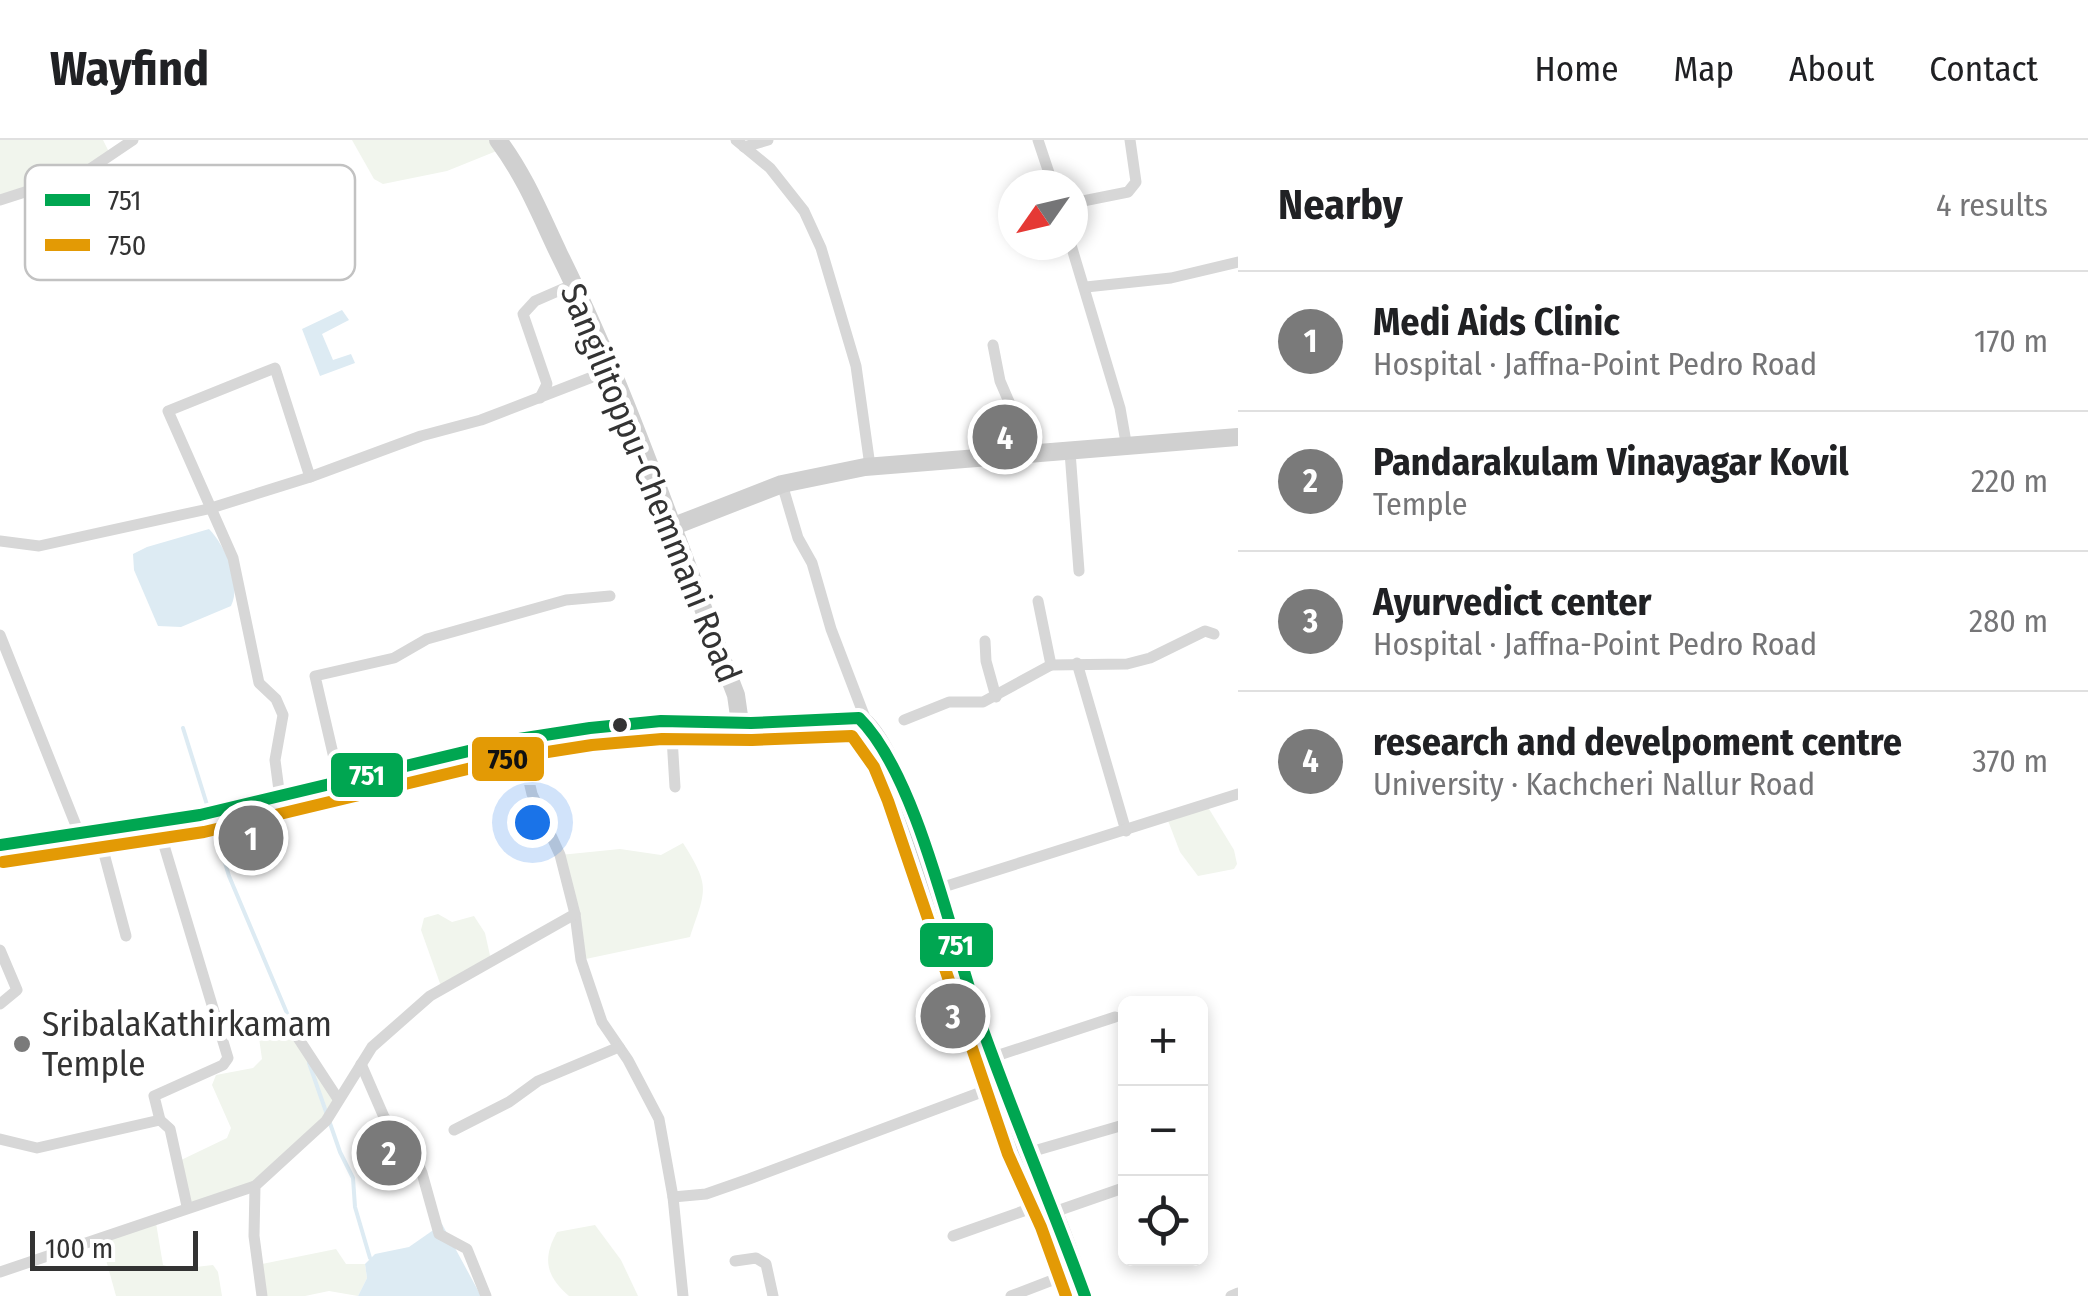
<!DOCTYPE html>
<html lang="en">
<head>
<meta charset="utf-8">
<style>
	body { margin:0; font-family:"Fira Sans Condensed",sans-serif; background:#f6f6f6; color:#202124 }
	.controls { position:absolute; right:30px; bottom:30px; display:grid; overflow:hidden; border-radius:15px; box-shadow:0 5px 15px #0003 }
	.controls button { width:90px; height:90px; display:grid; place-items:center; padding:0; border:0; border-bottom:2px solid #e0e0e0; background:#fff; color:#202124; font:50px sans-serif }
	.compass { position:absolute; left:998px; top:30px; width:90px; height:90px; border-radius:50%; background:#fff; box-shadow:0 5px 15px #0003; rotate:236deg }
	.scale { position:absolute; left:30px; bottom:25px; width:168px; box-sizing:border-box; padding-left:10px; border:5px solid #333; border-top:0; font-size:28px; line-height:35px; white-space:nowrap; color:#333; -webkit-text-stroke:8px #fff; paint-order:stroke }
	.you { position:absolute; left:532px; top:682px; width:35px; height:35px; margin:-25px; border:8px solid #fff; border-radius:50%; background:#1a73e8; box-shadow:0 0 0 15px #1a73e833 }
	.badge { display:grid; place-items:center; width:65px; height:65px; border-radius:50%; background:#7a7a7a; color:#fff; font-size:32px; font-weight:700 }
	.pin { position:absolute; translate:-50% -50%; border:5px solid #fff; box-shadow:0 2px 10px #0006 }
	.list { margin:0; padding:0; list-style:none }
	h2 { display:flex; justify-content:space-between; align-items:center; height:130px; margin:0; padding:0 40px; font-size:42px }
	h2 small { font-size:32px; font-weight:400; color:#757577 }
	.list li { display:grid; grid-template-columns:65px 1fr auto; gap:30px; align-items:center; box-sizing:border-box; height:140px; padding:0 40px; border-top:2px solid #e0e0e0 }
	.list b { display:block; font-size:38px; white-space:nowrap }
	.list p { margin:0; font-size:32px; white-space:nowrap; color:#757577 }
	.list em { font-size:32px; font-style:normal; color:#757577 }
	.icon { flex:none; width:55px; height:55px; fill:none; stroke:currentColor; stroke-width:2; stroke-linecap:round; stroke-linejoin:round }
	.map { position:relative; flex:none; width:1238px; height:1156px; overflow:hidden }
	header { display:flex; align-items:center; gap:60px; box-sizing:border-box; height:140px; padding:0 50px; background:#fff; border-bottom:2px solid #e0e0e0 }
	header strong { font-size:48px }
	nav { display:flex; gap:55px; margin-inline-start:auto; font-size:35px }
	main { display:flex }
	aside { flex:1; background:#fff }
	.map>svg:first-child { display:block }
	.green { fill:#f1f5ed }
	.water { fill:#ddebf3 }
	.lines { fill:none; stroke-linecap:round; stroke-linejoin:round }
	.stream { stroke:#ddebf3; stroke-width:4 }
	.street { stroke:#d7d7d7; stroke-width:11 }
	.secondary { stroke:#d0d0d0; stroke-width:18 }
	.primary { stroke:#cacaca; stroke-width:18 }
	.bus-1-casing { stroke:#fff; stroke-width:20 }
	.bus-2-casing { stroke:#fff; stroke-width:20 }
	.bus-1 { stroke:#00a651; stroke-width:12 }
	.bus-2 { stroke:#e39a05; stroke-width:12 }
	.bus-dot { fill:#333; stroke:#fff; stroke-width:4 }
	.poi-dot { fill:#7a7a7a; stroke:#fff; stroke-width:4 }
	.labels { text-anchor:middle; stroke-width:10; stroke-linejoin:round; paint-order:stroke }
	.street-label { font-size:35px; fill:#333; stroke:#fff }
	.poi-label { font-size:35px; fill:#333; stroke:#fff; text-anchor:start }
	.key { fill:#fff; stroke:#c2c2c2; stroke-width:2.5 }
	.key-label { font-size:28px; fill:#333 }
	.line-badge { stroke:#fff; stroke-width:4 }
	.badge-label { font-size:28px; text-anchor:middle; font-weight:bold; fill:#fff }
	.pale-badge-label { font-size:28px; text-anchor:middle; font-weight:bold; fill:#111 }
</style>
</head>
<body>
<header>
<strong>Wayfind</strong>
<nav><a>Home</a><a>Map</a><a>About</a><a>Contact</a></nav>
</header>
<main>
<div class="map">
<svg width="1238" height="1156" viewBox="0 0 1238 1156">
	<rect width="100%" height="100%" fill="#fff"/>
	<g class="green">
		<polygon points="0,0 103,0 111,16 84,33 0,60"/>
		<polygon points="352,0 498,0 504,8 447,31 383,44 374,39"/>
		<polygon points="1206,664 1234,710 1237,724 1234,729 1198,736 1180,712 1167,678"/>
		<path d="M683,703C711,747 706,750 690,797L581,820L560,715L620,709L661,715Z"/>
		<polygon points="438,774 452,782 474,776 485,793 491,820 442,849 421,790 424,778"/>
		<polygon points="268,872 287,881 338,959 326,981 255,1046 187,1066 179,1021 227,998 231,988 212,945 216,935 253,928 262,919 257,884"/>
		<polygon points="155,1077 163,1125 178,1129 213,1125 218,1132 222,1156 116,1156 100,1098"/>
		<path d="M595,1085L621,1120L638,1156H569C546,1136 542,1119 557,1092Z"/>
		<polygon points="336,1109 346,1124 365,1124 367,1138 358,1156 329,1151 305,1156 262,1156 262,1124"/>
	</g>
	<g class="water">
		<polygon points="342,170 349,180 322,194 333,220 351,214 355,223 320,236 302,189"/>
		<path d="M209,389C226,407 242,443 231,466L181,487L158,486L134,430L133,414L147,407Z"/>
		<polygon points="442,1084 481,1156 358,1156 367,1138 365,1124 375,1114 409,1107"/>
	</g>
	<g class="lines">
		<g class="stream">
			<polyline points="183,588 208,668"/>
			<polyline points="211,677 229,736 289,878"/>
			<polyline points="309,923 340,1012 353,1038 355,1067 370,1118"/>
		</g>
		<g class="street">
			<polyline points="736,0 770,28 804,71 821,108 856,226 870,326"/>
			<polyline points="1038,0 1053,45"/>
			<polyline points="744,7 768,0"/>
			<polyline points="0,60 84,33 133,0"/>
			<polyline points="1073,63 1128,52 1136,42 1130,0"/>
			<polyline points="1071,105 1120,268 1127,308"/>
			<polyline points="1086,147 1171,138 1238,122"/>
			<polyline points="993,205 1000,241 1013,271 1019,315"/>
			<polyline points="540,258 547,244 523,174 535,161 574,144"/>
			<polyline points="1070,312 1079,431"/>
			<polyline points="782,344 798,398 812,423 831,489 867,583"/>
			<polyline points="0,401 39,406 208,369 310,337 421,296 481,280 613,229"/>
			<polyline points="1038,461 1051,525"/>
			<polyline points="0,495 79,693"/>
			<polyline points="985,501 986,521 996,557"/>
			<polyline points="1077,523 1126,691"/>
			<polyline points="904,580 949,562 983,562 1051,525 1127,524 1150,518 1205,491 1214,494"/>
			<polyline points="671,581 675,647"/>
			<polyline points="519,599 532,654 560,715 575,774 581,820 602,882 628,920 659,979 673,1057 683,1156"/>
			<polyline points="340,644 315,536 394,518 427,499 566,460 610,456"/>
			<polyline points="280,658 275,620 283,575 276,559 259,543 233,418 168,271 275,228 310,337"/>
			<polyline points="157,682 228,918 223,925 154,956 160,980"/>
			<polyline points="98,691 126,796"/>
			<polyline points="937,749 1238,654"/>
			<polyline points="0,810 17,850 0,864"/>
			<polyline points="287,881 338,959"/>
			<polyline points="993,917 1115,877"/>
			<polyline points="361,924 384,977 413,1013 422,1033 439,1094 467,1109 486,1156"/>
			<polyline points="454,990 509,962 538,941 619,907"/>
			<polyline points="0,999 37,1008 160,980 170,989 187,1066"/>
			<polyline points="1027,1013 1120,986"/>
			<polyline points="673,1057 706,1054 749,1039 1003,944"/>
			<polyline points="1054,1072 1126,1047"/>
			<polyline points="953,1096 1049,1062"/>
			<polyline points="735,1121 756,1118 766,1124 773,1156"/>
			<polyline points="0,1132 255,1046"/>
			<polyline points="262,1156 254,1096 255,1046 326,981 372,907 430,856 575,774"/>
			<polyline points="1011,1156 1076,1131"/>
			<polyline points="1231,1156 1238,1153"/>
		</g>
		<g class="secondary">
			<path d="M498,0C525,36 540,74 559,114C630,257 678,407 736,555L740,583"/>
			<polyline points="674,386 782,344 865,327 1238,297"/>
		</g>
		<path class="primary" d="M0,705L200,675L519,599L590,588L661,581L751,583L859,578C898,599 946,781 962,828C982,888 1004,948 1025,1008C1033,1029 1044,1049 1053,1070C1065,1098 1074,1127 1085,1156"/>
		<g class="bus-1-casing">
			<path id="bus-1" d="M0,705L200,675L519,599L590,588L661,581L751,583L859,578C917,635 951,798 979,879C1012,973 1051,1063 1085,1156"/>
		</g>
		<g class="bus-2-casing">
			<polyline id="bus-2" points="3,722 204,692 522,616 592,605 662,599 752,600 852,596 874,627 888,661 1008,1014 1041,1087 1066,1156"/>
		</g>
		<use href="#bus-1" class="bus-1"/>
		<use href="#bus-2" class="bus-2"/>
	</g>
	<circle class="bus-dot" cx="620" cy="585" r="9"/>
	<circle class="poi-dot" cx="22" cy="904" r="10"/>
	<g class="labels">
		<g class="street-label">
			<text transform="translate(651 343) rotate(68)" y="12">Sangilitoppu-Chemmani Road</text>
		</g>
		<g class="poi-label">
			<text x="42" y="896">SribalaKathirkamam<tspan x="42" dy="40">Temple</tspan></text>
		</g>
	</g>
	<rect x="25" y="25" width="330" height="115" rx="15" class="key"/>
	<rect x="45" y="54" width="45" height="12" fill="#00a651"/>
	<rect x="45" y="99" width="45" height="12" fill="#e39a05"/>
	<g class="key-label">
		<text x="108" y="70">751</text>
		<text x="108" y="115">750</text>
	</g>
	<g class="line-badge">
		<rect x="470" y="595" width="76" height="48" rx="10" fill="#e39a05"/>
		<rect x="329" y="611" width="76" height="48" rx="10" fill="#00a651"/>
		<rect x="918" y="781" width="77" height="48" rx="10" fill="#00a651"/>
	</g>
	<g class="badge-label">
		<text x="367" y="645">751</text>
		<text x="956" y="815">751</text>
	</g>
	<g class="pale-badge-label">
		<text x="508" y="629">750</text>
	</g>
</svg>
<div class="controls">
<button>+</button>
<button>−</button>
<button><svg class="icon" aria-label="locate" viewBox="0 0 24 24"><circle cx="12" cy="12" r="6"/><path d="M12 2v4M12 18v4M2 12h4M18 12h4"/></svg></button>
</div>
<svg class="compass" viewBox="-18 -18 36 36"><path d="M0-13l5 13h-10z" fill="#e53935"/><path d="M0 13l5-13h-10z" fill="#757577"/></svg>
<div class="scale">100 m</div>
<div class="you"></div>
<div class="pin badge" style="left:251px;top:698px">1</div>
<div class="pin badge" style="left:389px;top:1013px">2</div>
<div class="pin badge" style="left:953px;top:876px">3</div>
<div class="pin badge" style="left:1005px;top:297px">4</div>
</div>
<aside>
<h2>Nearby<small>4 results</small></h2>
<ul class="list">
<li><span class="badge">1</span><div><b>Medi Aids Clinic</b><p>Hospital · Jaffna-Point Pedro Road</p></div><em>170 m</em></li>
<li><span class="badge">2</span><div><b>Pandarakulam Vinayagar Kovil</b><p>Temple</p></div><em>220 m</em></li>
<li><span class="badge">3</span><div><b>Ayurvedict center</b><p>Hospital · Jaffna-Point Pedro Road</p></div><em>280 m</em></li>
<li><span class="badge">4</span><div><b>research and develpoment centre</b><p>University · Kachcheri Nallur Road</p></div><em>370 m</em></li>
</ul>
</aside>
</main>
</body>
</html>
